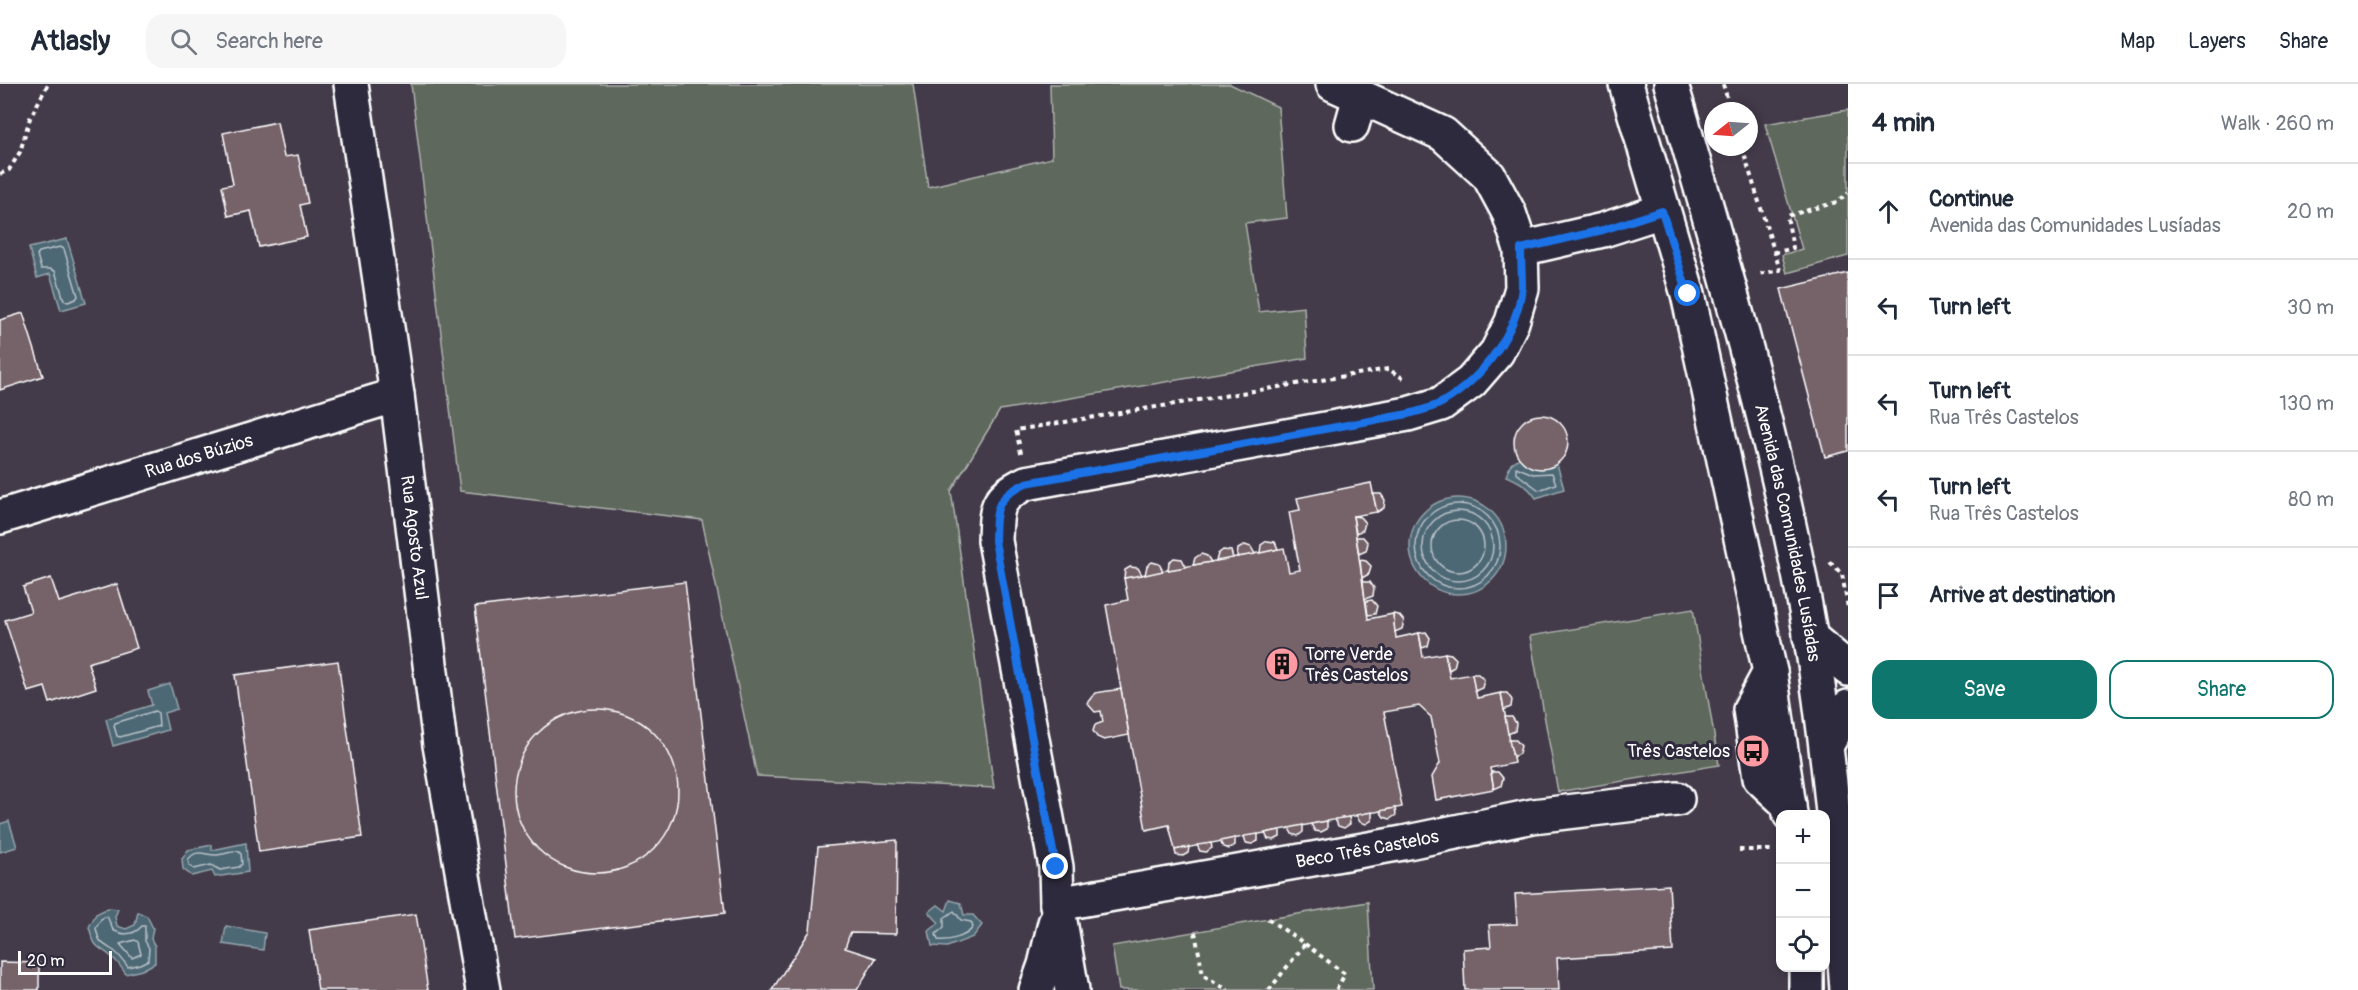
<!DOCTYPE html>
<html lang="en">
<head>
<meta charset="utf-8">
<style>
	body { margin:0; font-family:Pangolin,sans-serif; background:#f6f6f7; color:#1f2937 }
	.controls { position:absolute; right:18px; bottom:18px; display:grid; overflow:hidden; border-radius:12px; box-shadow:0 3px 9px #0003 }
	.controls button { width:54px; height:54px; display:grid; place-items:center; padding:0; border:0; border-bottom:2px solid #e0e1e3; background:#fff; color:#1f2937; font:30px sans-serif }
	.compass { position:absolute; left:1704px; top:18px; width:54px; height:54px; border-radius:50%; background:#fff; box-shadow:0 3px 9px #0003; rotate:253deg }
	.scale { position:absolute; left:18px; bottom:15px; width:94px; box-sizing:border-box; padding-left:6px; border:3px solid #fff; border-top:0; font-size:16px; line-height:21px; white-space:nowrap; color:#fff; -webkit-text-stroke:4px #2f2a3d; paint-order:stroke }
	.stop { position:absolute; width:18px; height:18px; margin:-14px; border:4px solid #1a73e8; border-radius:50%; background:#fff }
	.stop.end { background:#1a73e8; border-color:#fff; box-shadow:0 2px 6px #0008 }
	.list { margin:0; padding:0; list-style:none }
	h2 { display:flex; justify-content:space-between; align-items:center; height:78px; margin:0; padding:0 24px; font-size:26px }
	h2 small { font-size:20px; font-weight:400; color:#747a83 }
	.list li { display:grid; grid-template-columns:39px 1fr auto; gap:18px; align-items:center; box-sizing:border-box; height:96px; padding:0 24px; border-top:2px solid #e0e1e3 }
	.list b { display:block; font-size:22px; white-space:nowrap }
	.list p { margin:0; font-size:20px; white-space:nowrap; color:#747a83 }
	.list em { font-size:20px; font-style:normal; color:#747a83 }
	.actions { display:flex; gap:12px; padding:18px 24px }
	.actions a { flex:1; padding:14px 0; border:2px solid #0f766e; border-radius:18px; text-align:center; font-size:21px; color:#0f766e }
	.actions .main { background:#0f766e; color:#fff }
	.icon { flex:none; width:33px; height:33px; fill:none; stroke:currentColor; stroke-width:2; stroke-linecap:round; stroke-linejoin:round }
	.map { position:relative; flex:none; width:1848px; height:906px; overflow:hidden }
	header { display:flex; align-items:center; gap:36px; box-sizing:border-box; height:84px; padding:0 30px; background:#fff; border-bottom:2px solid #e0e1e3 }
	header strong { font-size:28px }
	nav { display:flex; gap:33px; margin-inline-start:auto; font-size:21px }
	.search { width:420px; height:54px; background:#f6f6f7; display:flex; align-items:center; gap:15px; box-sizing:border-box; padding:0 21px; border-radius:18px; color:#747a83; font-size:22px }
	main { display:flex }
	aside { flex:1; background:#fff }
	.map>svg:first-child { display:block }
	.green { fill:#5e675c; stroke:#aeb3ae; stroke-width:1.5 }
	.water { fill:#4d6775; stroke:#94a4ac; stroke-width:1.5 }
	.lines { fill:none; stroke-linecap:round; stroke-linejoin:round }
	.shore { stroke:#b8c2c8; stroke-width:1.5 }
	.building { fill:#766269; stroke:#fff; stroke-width:1.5 }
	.minor-casing { stroke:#fff; stroke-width:38 }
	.major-casing { stroke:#fff; stroke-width:38 }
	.path { stroke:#fff; stroke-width:4; stroke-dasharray:4.5 4.5; stroke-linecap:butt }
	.minor { stroke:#2f2a3d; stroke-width:33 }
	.major { stroke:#2f2a3d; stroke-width:33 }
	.route { stroke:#1a73e8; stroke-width:8 }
	.labels { text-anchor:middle; stroke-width:6; stroke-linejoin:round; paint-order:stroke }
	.street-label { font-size:18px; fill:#fff; stroke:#2f2a3d }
	.poi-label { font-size:18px; fill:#fff; stroke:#2f2a3d; text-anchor:start }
</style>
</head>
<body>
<header>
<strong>Atlasly</strong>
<div class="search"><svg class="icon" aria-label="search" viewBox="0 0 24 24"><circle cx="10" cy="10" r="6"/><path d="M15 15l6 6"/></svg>Search here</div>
<nav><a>Map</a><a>Layers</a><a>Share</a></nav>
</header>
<main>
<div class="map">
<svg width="1848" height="906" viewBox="0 0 1848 906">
	<rect width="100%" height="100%" fill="#443b4a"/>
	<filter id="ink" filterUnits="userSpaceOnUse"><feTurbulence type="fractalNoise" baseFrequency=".0167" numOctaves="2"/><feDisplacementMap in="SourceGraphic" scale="12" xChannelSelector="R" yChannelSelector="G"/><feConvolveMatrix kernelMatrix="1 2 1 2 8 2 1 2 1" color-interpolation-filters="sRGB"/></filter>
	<g filter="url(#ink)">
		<g class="green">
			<polygon points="411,0 913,0 928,103 1052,74 1050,0 1230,0 1278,23 1287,134 1245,139 1259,228 1304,223 1307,274 1000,326 951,407 994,704 757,692 702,436 460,407"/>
			<polygon points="1848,26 1848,172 1787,189 1782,171 1802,165 1765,40"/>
			<polygon points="1693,525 1719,681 1558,708 1530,552"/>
			<polygon points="1368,818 1373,906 1119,906 1112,862"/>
		</g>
		<g class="water">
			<polygon points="67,155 86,219 61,226 50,190 37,194 29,164"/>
			<path d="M1519,374C1530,384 1543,388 1557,380L1564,405L1536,414C1529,403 1518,396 1506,392L1511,380Z"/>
			<circle cx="1458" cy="462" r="48"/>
			<polygon points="170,600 177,625 164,629 168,646 113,662 106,635 152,621 148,607"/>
			<polygon points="9,737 17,763 0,768 0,740"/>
			<polygon points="246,759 248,788 215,793 212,787 192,792 183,785 182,775 188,766 212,761 212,766"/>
			<polygon points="950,816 961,819 964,831 973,831 982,841 973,853 947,863 932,862 929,847 939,839 929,828 938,821 946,827"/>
			<path d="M108,824L118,825L115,833L117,842L126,845L135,841L138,828L147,832L153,844L151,855L155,862V879L142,886L126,890C122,885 118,878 113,874C97,860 96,868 89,843L96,830Z"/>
			<polygon points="226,842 265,849 263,866 223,860"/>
		</g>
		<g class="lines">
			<g class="shore">
				<polygon points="60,163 64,165 78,212 76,215 68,218 64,216 55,187 50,185 41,185 37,171 39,168"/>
				<polygon points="1516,383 1533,390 1552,389 1556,400 1539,406 1516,389"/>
				<circle cx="1458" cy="462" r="42"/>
				<circle cx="1458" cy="462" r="35"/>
				<circle cx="1458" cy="462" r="26"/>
				<polygon points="155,627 158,629 159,642 120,653 117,652 114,642 115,639"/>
				<path d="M238,767L241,770L242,780L239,783L220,786L211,781L194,785L189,781L188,776C197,763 206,772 217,771C224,770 231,768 238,767Z"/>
				<path d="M954,827L961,836L971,838L973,843C967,853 949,857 938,856L936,850L944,843V834Z"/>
				<path d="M107,832L113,846C124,852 134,851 142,842H145V857L149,864L148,876L140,880L128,883C124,878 120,871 114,867C102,859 99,860 96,844L101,835Z"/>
				<polygon points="135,856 138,858 141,870 132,874 120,860"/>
			</g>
		</g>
		<g class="building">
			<polygon points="277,38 284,73 298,71 308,119 300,121 307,153 259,163 251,127 228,132 222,102 233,100 223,49"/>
			<polygon points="1848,189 1848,367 1825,373 1781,205"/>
			<polygon points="23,229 43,292 0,306 0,236"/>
			<circle cx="1541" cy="358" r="27"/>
			<polygon points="1371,399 1377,428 1353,432 1368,535 1393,530 1396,554 1419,549 1423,573 1445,569 1450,594 1472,590 1477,614 1501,609 1514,679 1490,684 1494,705 1436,716 1432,693 1440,679 1431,633 1419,622 1384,628 1402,723 1175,766 1169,741 1146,746 1106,521 1128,516 1124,494 1284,464 1289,488 1300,486 1289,428 1300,426 1297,414"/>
			<polygon points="1373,410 1381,410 1385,416 1384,424 1377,428"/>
			<polygon points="1353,432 1360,433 1365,439 1363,446 1356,449"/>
			<polygon points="1356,453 1363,453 1368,459 1366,467 1359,470"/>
			<polygon points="1267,457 1275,458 1278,465 1260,469 1261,461"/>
			<polygon points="1245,461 1251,463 1255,470 1237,473 1238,465"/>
			<polygon points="1223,466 1231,467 1233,474 1216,477 1218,470"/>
			<polygon points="1201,470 1207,472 1211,478 1193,481 1195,474"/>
			<polygon points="1174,474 1182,475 1186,483 1168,486 1169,478"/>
			<polygon points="1360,476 1366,477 1371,482 1369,490 1362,494"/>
			<polygon points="1152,478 1159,480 1163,487 1145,491 1147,482"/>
			<polygon points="1130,483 1138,484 1142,491 1124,494 1125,486"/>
			<polygon points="51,494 59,518 117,500 137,564 88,579 96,604 50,619 45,603 28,608 5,536 31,528 23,503"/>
			<polygon points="685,498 725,829 515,855 475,523"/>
			<polygon points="1363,498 1370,498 1374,504 1373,512 1365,515"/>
			<polygon points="1372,516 1377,522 1375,530 1368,531 1366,517"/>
			<polygon points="1393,530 1399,531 1404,537 1402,545 1395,548"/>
			<polygon points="1426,548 1430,554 1428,562 1422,564 1419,549"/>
			<polygon points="1445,569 1451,570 1456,575 1454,583 1449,586"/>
			<polygon points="338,577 362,753 259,768 235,591"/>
			<polygon points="1472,590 1478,590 1484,596 1482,604 1475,607"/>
			<polygon points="1121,605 1129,651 1104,656 1097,653 1093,647 1095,641 1103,638 1101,627 1095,628 1087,619 1095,609"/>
			<polygon points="1501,609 1507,609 1512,616 1511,623 1504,626"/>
			<circle cx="596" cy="707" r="82"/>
			<polygon points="1505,633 1512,633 1516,639 1515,647 1508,650"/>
			<polygon points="1509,656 1516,656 1521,662 1519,670 1513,673"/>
			<polygon points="1491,688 1498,688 1503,694 1501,702 1494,705"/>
			<polygon points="1395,724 1396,731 1390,735 1384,733 1380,727"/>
			<polygon points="1372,728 1372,736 1366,740 1360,738 1356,731"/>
			<polygon points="1349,733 1350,740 1344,744 1338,742 1335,735"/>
			<polygon points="1327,737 1327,745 1321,748 1315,747 1311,740"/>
			<polygon points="1303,741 1303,748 1298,752 1292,750 1289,744"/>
			<polygon points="1280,746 1280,753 1274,756 1268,755 1265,749"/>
			<polygon points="1258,750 1258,757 1252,760 1246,759 1244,752"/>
			<polygon points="1235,754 1235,761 1229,765 1223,763 1220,757"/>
			<polygon points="897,756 896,850 850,849 845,864 876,874 857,906 772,906 810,847 818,763"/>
			<polygon points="1211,759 1212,764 1206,768 1200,767 1197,761"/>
			<polygon points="1189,763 1188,769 1183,772 1176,771 1175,766"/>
			<polygon points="1669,801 1673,867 1557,874 1559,906 1465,906 1463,865 1491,863 1489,841 1517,840 1515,810"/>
			<polygon points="416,830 428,906 318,906 309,846"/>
			<polygon points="0,878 39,879 39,906 0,906"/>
		</g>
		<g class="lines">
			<g class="minor-casing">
				<g id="minor">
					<path id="s1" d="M351,0L397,311L440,661L483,906"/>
					<polyline points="1352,41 1360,13"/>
					<polyline points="1521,165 1603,146 1662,127"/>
					<path id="s2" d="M0,433L397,311"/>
					<polyline points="1810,553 1848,585"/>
					<polyline points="1770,588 1750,625 1760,694 1789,721"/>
					<polyline points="1827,660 1848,623"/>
					<path id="s3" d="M1057,820L1403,759L1533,732L1677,715"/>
					<polyline points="1036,906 1045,881 1055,839"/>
					<path d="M1072,906L1057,820L1056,783L995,457C996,424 995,414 1026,399L1408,330L1441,320L1471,298L1497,268L1512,238L1522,204L1521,165L1509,129L1489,92L1443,50L1333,0"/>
				</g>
			</g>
			<g class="major-casing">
				<g id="major">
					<polyline points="1626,0 1688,210 1770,588 1790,730"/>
					<path id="s4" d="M1671,0C1724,183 1779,366 1811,555C1830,671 1839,788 1847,906"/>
					<polyline points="1806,884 1806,906"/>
				</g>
			</g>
			<g class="path">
				<polyline points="1723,0 1731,27"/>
				<polyline points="1742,63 1780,186 1759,190"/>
				<polyline points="0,90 9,86 20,68 30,34 48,0"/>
				<polyline points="1774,169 1793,164 1787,132 1837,118 1848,109"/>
				<polyline points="1021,369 1016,346 1388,285 1406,296"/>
				<polyline points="1830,478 1842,490 1848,524"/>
				<polyline points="1739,766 1772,766"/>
				<polyline points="1268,835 1305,860 1269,906"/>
				<polyline points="1195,848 1203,891 1228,906"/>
				<polyline points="1305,860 1345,890 1336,906"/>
			</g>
			<use href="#minor" class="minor"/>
			<use href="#major" class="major"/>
		</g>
	</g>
	<g class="lines" filter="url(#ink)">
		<path class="route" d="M1056,783L995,457C996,424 995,414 1026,399L1408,330C1419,327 1433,324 1443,318C1482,295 1518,248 1522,202C1522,190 1521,177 1521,165L1603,146L1662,127L1688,210"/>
	</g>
	<defs>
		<g id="building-disc" transform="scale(1.725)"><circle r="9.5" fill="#ff9aa2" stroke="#2f2a3d"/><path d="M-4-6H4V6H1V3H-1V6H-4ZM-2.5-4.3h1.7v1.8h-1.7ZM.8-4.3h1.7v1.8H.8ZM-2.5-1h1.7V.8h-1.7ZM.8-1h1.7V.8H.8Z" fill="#111"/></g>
		<g id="bus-disc" transform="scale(1.725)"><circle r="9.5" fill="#ff9aa2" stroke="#2f2a3d"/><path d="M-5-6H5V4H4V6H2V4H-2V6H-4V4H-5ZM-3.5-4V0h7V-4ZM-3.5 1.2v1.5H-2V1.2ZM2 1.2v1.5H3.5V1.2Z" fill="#111"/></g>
	</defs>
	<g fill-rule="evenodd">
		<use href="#building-disc" x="1282" y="580"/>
		<use href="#bus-disc" x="1753" y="667"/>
	</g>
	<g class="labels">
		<g class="street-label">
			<text dy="6" stroke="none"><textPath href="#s2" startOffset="208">Rua dos Búzios</textPath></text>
			<text dy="6" stroke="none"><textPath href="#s4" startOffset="464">Avenida das Comunidades Lusíadas</textPath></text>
			<text dy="6" stroke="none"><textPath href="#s1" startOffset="458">Rua Agosto Azul</textPath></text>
			<text dy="6" stroke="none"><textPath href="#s3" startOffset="315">Beco Três Castelos</textPath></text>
		</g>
		<g class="poi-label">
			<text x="1305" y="576">Torre Verde<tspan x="1305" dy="21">Três Castelos</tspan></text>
			<text x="1730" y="673" text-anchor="end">Três Castelos</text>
		</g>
	</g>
</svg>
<div class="controls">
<button>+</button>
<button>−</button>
<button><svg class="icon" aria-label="locate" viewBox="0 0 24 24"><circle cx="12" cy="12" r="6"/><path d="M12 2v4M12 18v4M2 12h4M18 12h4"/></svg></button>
</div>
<svg class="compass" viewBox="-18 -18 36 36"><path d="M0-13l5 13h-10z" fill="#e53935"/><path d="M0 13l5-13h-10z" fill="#747a83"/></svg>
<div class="scale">20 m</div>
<div class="stop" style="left:1688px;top:210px"></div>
<div class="stop end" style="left:1056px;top:783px"></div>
</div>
<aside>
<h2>4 min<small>Walk · 260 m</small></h2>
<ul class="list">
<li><svg class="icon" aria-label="ahead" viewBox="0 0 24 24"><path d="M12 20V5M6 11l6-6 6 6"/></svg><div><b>Continue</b><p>Avenida das Comunidades Lusíadas</p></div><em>20 m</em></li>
<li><svg class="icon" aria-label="left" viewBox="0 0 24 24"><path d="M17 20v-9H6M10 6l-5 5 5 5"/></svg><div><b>Turn left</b></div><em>30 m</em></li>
<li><svg class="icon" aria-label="left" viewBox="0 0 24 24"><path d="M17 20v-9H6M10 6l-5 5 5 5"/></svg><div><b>Turn left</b><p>Rua Três Castelos</p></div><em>130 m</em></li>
<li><svg class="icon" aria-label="left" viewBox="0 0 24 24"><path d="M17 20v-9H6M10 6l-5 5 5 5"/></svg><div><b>Turn left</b><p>Rua Três Castelos</p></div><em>80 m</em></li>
<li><svg class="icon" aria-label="arrive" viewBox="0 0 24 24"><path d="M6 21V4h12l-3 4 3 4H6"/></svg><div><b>Arrive at destination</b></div></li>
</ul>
<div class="actions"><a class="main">Save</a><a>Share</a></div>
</aside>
</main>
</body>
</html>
